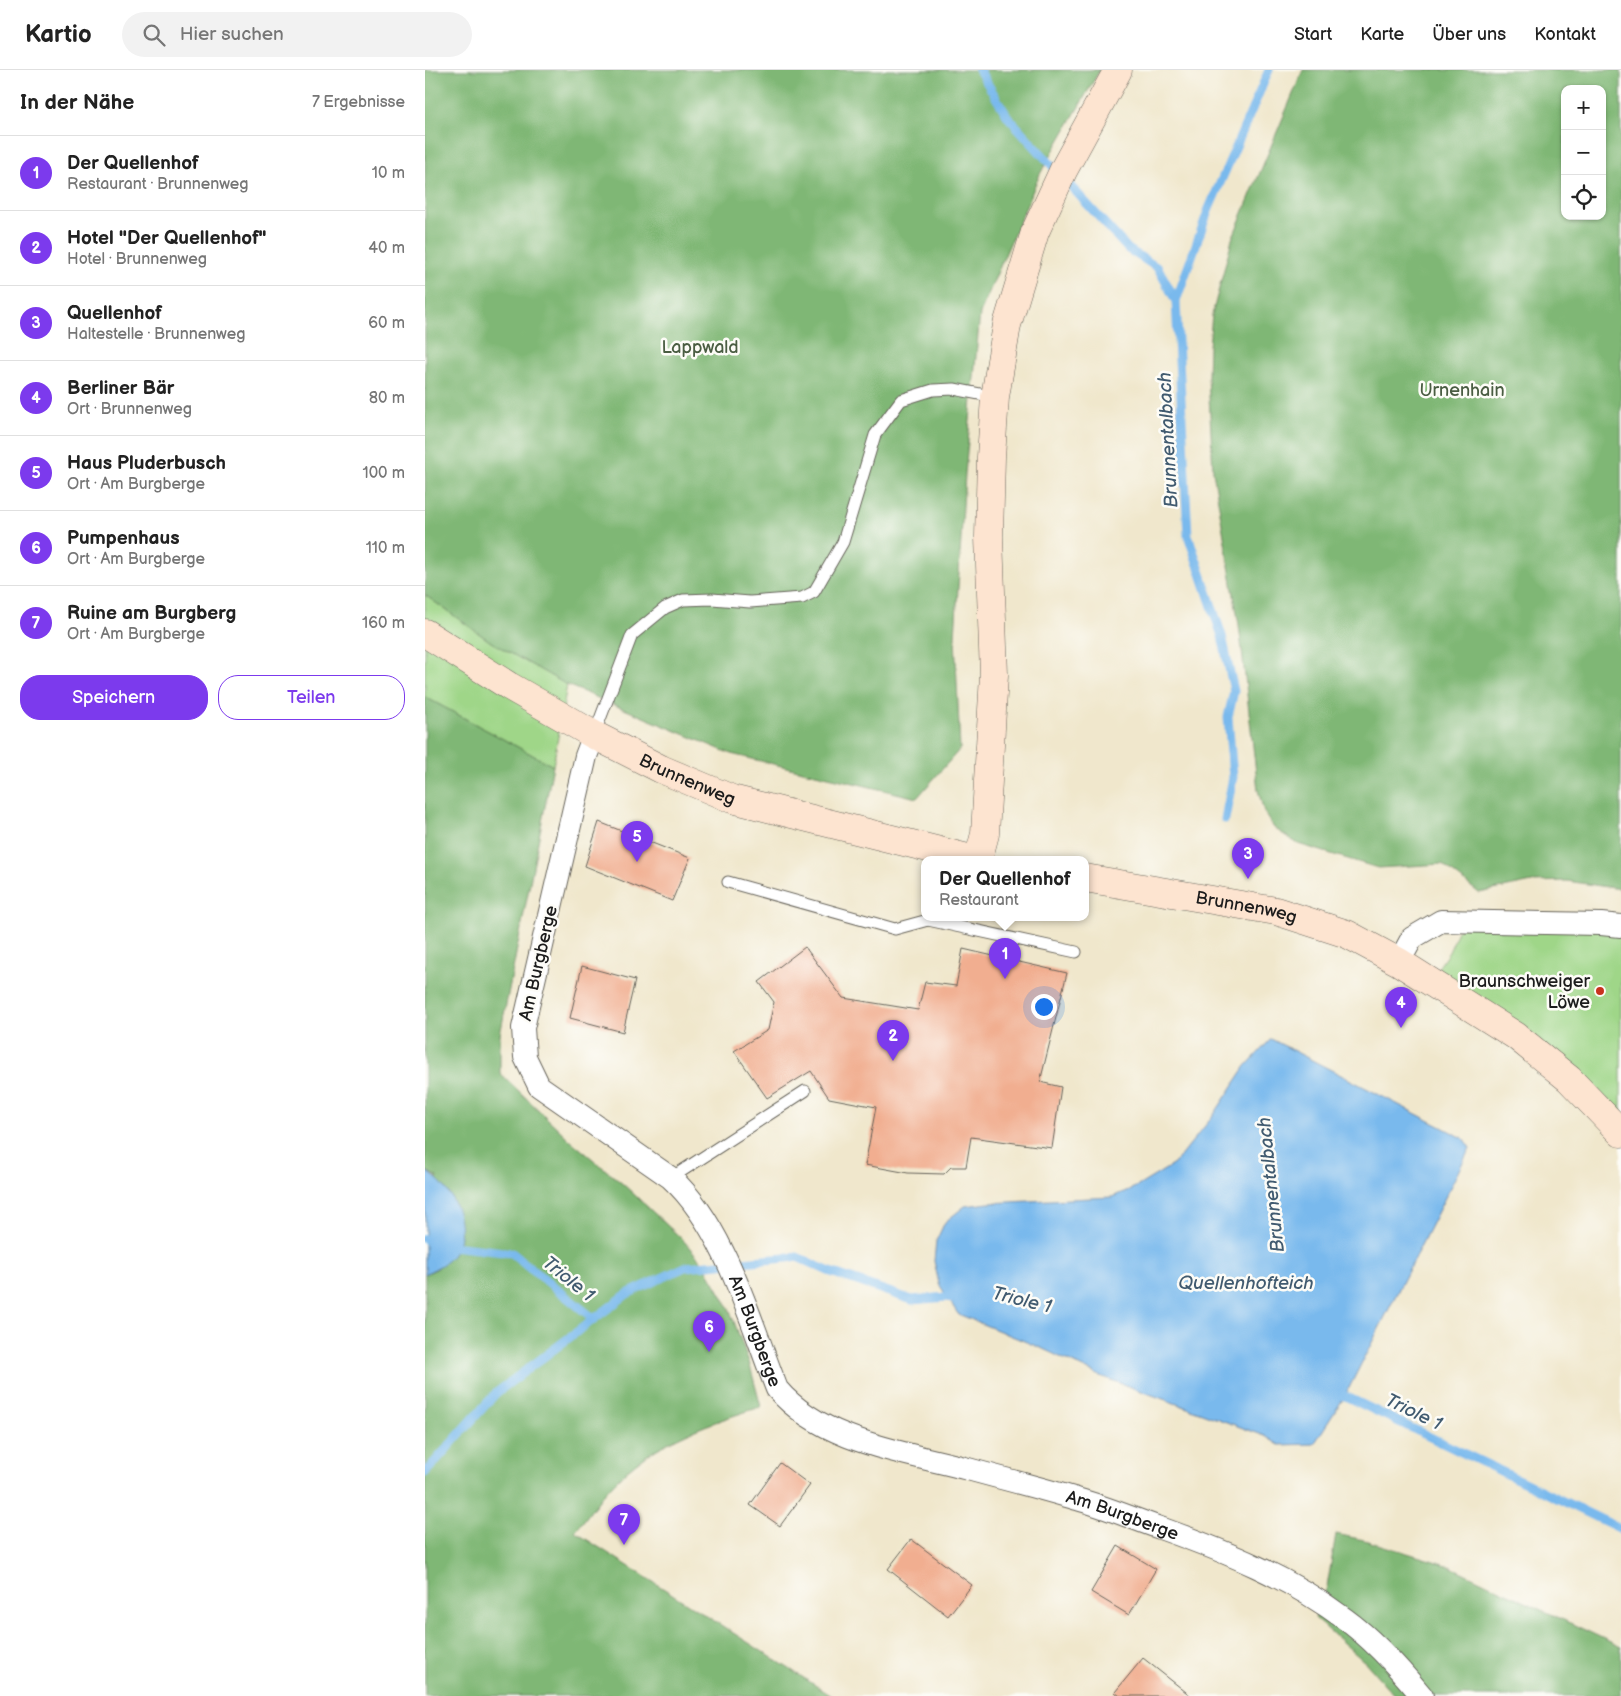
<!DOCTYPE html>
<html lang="de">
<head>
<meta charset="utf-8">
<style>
	body { margin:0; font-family:"Balsamiq Sans",sans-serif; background:#f2f2f2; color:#222 }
	.controls { position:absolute; right:15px; top:15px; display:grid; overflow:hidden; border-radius:10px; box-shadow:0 1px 4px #0004 }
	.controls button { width:45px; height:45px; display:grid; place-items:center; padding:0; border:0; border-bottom:1px solid #e0e0e0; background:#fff; color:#222; font:25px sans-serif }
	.you { position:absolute; left:618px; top:936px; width:18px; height:18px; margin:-12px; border:4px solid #fff; border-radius:50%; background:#1a73e8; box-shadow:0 0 0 8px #1a73e833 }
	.badge { display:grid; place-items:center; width:32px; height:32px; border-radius:50%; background:#7c3aed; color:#fff; font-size:16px; font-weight:700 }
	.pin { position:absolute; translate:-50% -41px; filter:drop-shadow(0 1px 2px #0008) }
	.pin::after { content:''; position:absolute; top:26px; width:18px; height:15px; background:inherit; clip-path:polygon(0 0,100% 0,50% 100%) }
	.popup { position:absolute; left:496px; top:786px; width:168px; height:65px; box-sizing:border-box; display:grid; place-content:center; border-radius:10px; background:#fff; filter:drop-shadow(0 1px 4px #0005); font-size:16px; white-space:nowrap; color:#767676 }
	.popup b { font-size:19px; color:#222 }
	.popup::after { content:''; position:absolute; left:50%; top:100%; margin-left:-10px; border:10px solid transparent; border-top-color:#fff }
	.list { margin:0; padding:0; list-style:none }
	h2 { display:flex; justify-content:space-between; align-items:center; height:65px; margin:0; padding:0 20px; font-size:21px }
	h2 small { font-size:16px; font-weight:400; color:#767676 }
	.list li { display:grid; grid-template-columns:32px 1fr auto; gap:15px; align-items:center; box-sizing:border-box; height:75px; padding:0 20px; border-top:1px solid #e0e0e0 }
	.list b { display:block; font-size:19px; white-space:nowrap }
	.list p { margin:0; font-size:16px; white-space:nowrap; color:#767676 }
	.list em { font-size:16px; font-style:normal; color:#767676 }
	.actions { display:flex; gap:10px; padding:15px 20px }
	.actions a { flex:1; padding:11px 0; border:1px solid #7c3aed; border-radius:20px; text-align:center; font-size:18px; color:#7c3aed }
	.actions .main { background:#7c3aed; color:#fff }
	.icon { flex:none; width:28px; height:28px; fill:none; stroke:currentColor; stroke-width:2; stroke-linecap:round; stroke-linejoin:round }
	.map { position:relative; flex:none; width:1196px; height:1626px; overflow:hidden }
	header { display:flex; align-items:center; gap:30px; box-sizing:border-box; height:70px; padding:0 25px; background:#fff; border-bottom:1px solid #e0e0e0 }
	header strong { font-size:24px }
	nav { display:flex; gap:28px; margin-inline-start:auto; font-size:18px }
	.search { width:350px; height:45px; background:#f2f2f2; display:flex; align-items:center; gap:12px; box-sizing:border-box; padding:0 18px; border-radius:28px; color:#767676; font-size:19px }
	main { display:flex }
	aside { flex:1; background:#fff }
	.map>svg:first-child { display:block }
	.green { fill:#9fd688; stroke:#5e7952 }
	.forest { fill:#7fb774; stroke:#4e6a48; fill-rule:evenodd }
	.water { fill:#79b9ed; stroke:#4a6a84 }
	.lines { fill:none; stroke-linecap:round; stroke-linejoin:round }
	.stream { stroke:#79b9ed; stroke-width:9 }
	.building { fill:#f1ae90 }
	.service-casing { stroke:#66635a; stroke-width:13 }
	.minor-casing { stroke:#66635a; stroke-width:24 }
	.secondary-casing { stroke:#66635a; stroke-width:29 }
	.service { stroke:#fff; stroke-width:11 }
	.minor { stroke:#fff; stroke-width:22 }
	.secondary { stroke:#fde4d0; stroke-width:28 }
	.poi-dot { fill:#c8321e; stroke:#fdfcf7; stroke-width:2 }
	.labels { text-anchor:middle; stroke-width:5; stroke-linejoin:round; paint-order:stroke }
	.park-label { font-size:18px; fill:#4a5d42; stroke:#fdfcf7 }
	.street-label { font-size:18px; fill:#1c1c1c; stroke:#fdfcf7 }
	.poi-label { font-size:18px; fill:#1c1c1c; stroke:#fdfcf7; text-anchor:end }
	.water-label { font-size:19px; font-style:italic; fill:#415b70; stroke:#fdfcf7 }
</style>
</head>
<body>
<header>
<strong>Kartio</strong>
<div class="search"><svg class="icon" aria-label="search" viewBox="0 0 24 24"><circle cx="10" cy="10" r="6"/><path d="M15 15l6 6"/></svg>Hier suchen</div>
<nav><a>Start</a><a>Karte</a><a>Über uns</a><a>Kontakt</a></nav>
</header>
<main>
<aside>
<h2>In der Nähe<small>7 Ergebnisse</small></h2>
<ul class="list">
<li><span class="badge">1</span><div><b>Der Quellenhof</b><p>Restaurant · Brunnenweg</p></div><em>10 m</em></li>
<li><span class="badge">2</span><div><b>Hotel &quot;Der Quellenhof&quot;</b><p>Hotel · Brunnenweg</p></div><em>40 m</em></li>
<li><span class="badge">3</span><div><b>Quellenhof</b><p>Haltestelle · Brunnenweg</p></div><em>60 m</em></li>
<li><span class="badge">4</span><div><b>Berliner Bär</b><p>Ort · Brunnenweg</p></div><em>80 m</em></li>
<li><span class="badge">5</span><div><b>Haus Pluderbusch</b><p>Ort · Am Burgberge</p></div><em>100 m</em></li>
<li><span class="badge">6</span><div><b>Pumpenhaus</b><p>Ort · Am Burgberge</p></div><em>110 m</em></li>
<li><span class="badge">7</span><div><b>Ruine am Burgberg</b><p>Ort · Am Burgberge</p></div><em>160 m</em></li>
</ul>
<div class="actions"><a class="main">Speichern</a><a>Teilen</a></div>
</aside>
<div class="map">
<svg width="1196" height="1626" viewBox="0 0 1196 1626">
	<rect width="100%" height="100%" fill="#fdfcf7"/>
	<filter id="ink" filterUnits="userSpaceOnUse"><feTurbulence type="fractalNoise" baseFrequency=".02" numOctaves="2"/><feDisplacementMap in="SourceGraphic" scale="10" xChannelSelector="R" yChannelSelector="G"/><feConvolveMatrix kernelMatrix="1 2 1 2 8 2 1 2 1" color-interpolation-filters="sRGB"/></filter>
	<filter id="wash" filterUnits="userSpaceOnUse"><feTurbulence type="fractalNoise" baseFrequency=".0096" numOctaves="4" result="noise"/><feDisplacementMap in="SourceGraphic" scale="20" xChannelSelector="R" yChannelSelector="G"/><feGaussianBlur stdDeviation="1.12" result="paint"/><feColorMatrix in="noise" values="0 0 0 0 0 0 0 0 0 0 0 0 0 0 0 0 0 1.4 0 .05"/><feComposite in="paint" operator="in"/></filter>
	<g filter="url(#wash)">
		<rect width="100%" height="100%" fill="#f0e7cc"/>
		<g class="green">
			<polygon points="0,525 66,572 142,615 128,696 0,627"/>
			<polygon points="1037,852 1196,854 1196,1063 1004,911 1024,882"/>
		</g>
		<g class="forest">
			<polygon points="0,0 675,0 615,104 555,243 540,404 530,567 535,679 492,728 306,684 142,615 66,572 0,525"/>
			<path d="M878,0H1196V819L1142,811L1107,812L1054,823L1017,794L953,798L873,774L849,758L839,742L833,720L814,555L788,401L783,307L784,276L787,245L807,169ZM1140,19H1177V146H1140Z"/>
			<path d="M0,627L128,696L75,965V1003L146,1071L199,1115L258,1170L278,1193L304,1238L324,1292L336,1337C287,1352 234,1370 196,1406C178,1422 165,1443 150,1462L407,1626H0V1204L13,1198L12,1107L0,1100Z"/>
			<polygon points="911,1464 939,1470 1022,1495 1196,1577 1196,1626 970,1626 941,1593 890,1548 902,1517"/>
		</g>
		<g class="water">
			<polygon points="846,969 1038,1068 1045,1078 920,1326 889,1374 854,1375 840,1366 675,1306 616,1278 533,1244 514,1214 509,1191 511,1171 520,1152 540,1136 564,1133 687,1127 713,1116 749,1094 788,1046 821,996"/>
			<path d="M0,1101C27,1114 49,1160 26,1187C19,1195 9,1199 0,1204Z"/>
		</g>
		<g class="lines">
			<g class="stream">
				<polyline points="554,0 583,47 703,179 733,198 751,231"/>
				<polyline points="800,749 808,707 803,647 809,621 797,566 763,465 751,231 783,141 844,0"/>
				<polyline points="0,1169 27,1176 87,1183 169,1249 202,1224 260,1197 372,1187 403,1201 487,1230 522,1227 532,1229"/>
				<polyline points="911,1324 920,1326 1196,1459"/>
				<polyline points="0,1403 71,1323 169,1249"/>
			</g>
		</g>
		<g id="blocks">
			<g class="building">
				<polygon points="174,752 265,788 247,831 160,796"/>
				<polygon points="380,877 418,928 493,940 500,912 531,916 538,879 642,903 615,1012 636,1017 627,1078 546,1067 541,1097 526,1097 519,1104 483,1103 440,1095 451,1037 404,1028 386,1001 342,1028 309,981 343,960 349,932 334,912"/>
				<polygon points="157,896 210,910 198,962 145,948"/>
				<polygon points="355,1393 385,1415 355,1456 325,1435"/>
				<polygon points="486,1469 547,1515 523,1546 463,1499"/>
				<polygon points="693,1476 731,1499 704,1545 666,1522"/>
				<polygon points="718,1588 766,1626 695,1626 690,1622"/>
			</g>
		</g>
	</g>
	<g filter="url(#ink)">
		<use href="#blocks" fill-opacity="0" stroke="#66635a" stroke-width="1"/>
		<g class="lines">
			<g class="service-casing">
				<g id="service">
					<polyline points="169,665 207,565 240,538 258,530 287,529 325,532 377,528 389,522 418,472 450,365 476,330 508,320 529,319 570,327"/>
					<polyline points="303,812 470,859 503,850 504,848"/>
					<polyline points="503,850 651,882"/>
					<polyline points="246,1108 380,1021"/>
				</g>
			</g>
			<g class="minor-casing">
				<g id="minor">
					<path id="s1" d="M169,665L161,686L98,958L100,987L114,1016L246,1108C300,1157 325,1251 352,1319C397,1372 479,1382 543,1399C579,1409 616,1418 652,1429C681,1437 709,1449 738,1459C802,1482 864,1507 920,1549C949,1570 974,1598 997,1626"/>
					<polyline points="974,892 987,868 1016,851 1176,854 1196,856"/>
				</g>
			</g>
			<g class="secondary-casing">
				<g id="secondary">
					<path id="s2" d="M0,563L84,616L169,665L236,699L307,729L551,790"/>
					<polyline points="553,790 560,764 569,605 564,467 566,387 570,327 582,255 610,162 639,99 693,0"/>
					<path id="s3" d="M660,808L851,841L922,864L974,892L1091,966L1144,1009L1196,1063"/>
				</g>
			</g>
			<use href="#service" class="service"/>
			<use href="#minor" class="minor"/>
			<use href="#secondary" class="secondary"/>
		</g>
	</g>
	<circle class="poi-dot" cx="1175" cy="921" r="5"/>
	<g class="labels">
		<g class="park-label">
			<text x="275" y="283">Lappwald</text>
			<text x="1037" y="326">Urnenhain</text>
		</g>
		<g class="street-label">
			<text dy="6" stroke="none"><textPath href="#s2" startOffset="301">Brunnenweg</textPath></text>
			<text dy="6" stroke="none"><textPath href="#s3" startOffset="164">Brunnenweg</textPath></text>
			<text transform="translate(113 893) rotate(-77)" y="6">Am Burgberge</text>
			<text dy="6" stroke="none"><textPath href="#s1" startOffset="700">Am Burgberge</textPath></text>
			<text dy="6" stroke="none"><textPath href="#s1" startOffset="1134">Am Burgberge</textPath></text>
		</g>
		<g class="poi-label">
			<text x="1165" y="917">Braunschweiger<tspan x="1165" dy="21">Löwe</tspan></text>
		</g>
		<g class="water-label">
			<text transform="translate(742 370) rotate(-93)" y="7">Brunnentalbach</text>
			<text transform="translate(845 1115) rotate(-96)" y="7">Brunnentalbach</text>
			<text transform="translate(144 1208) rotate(39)" y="7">Triole 1</text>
			<text x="821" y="1219">Quellenhofteich</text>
			<text transform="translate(597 1229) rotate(14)" y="7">Triole 1</text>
			<text transform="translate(989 1341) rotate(26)" y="7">Triole 1</text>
		</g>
	</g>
</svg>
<div class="controls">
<button>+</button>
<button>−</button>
<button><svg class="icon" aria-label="locate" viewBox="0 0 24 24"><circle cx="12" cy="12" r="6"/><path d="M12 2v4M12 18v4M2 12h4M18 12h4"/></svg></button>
</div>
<div class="you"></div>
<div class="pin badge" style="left:580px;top:909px">1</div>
<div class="popup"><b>Der Quellenhof</b>Restaurant</div>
<div class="pin badge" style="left:468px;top:991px">2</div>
<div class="pin badge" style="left:823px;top:809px">3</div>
<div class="pin badge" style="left:976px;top:958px">4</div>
<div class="pin badge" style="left:212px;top:792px">5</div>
<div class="pin badge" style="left:284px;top:1282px">6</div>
<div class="pin badge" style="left:199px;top:1475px">7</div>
</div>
</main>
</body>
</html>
